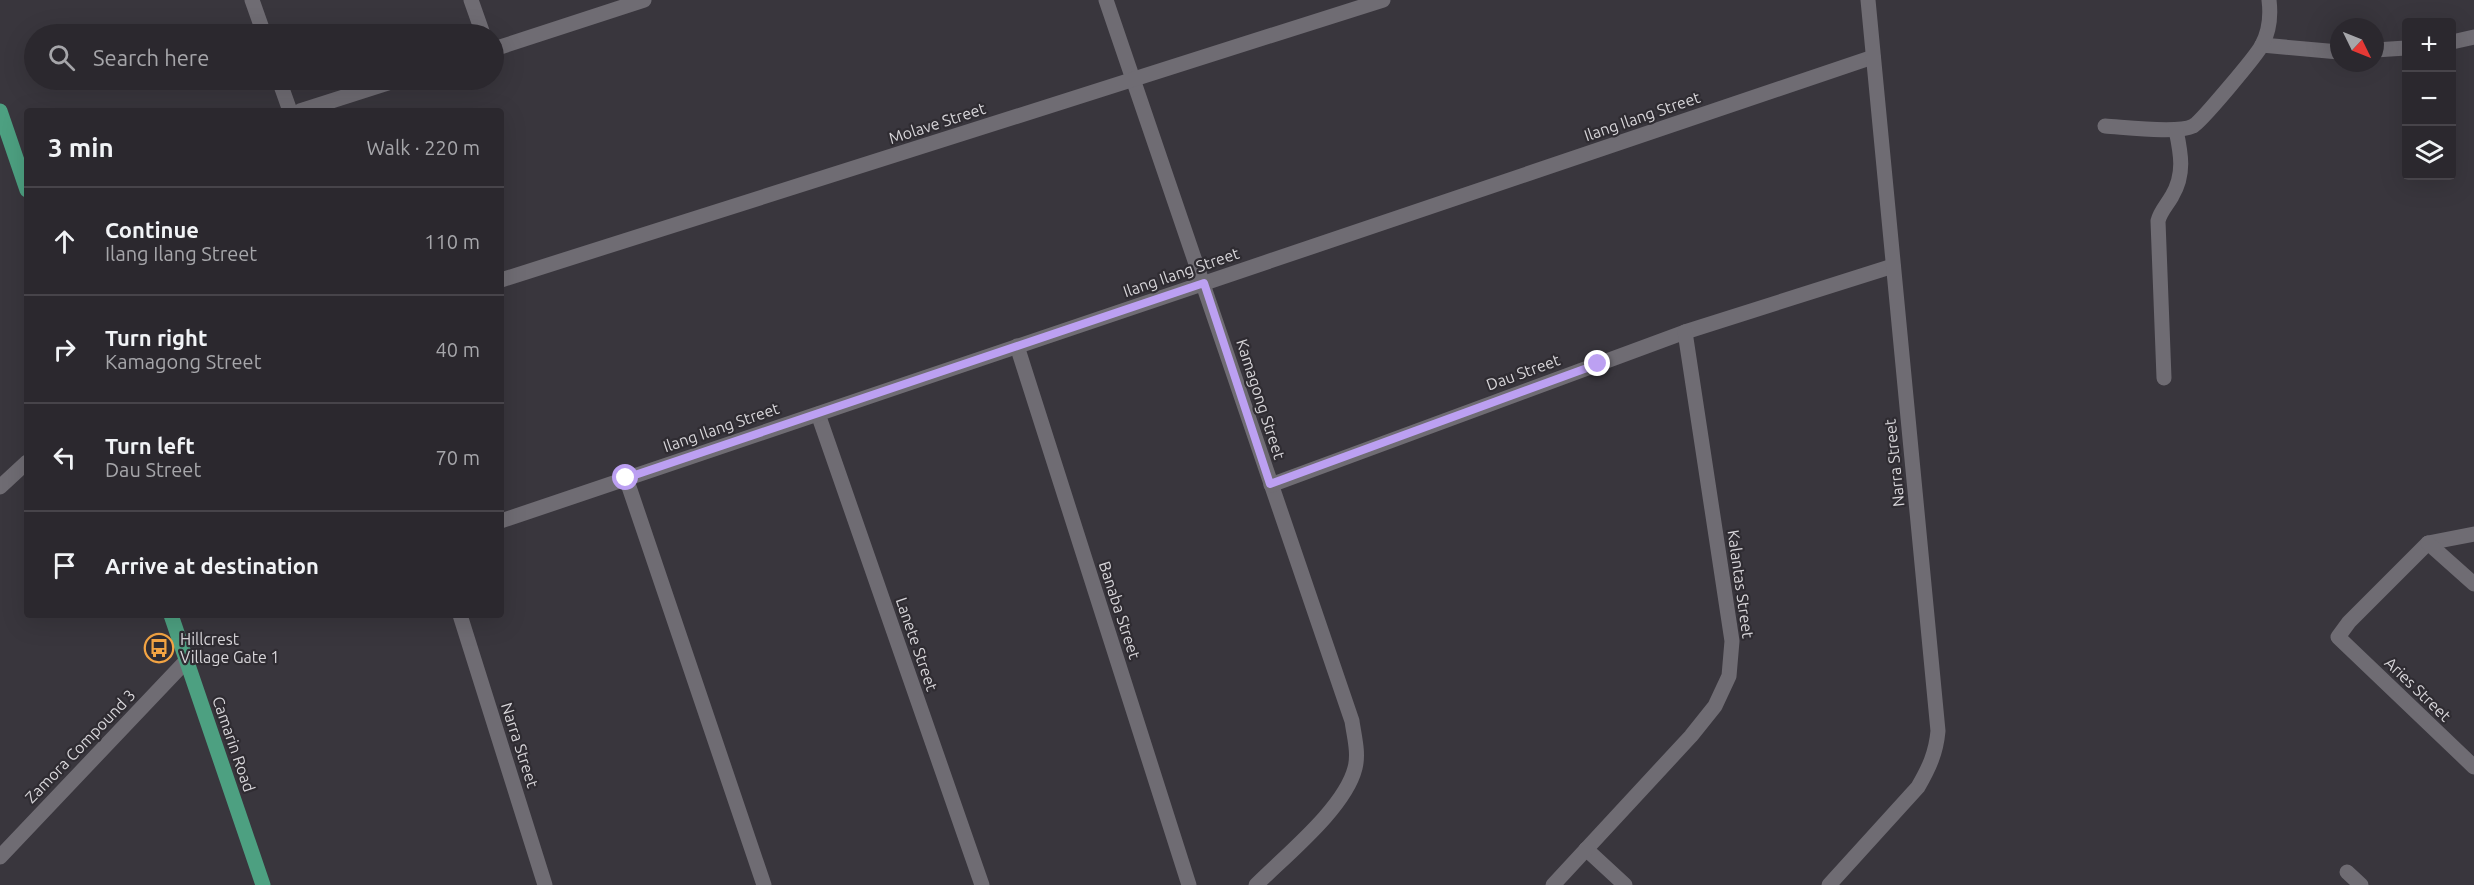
<!DOCTYPE html>
<html lang="en">
<head>
<meta charset="utf-8">
<style>
	body { margin:0; font-family:Ubuntu,sans-serif; background:#37343a; color:#f1f3f6 }
	.controls { position:absolute; right:18px; top:18px; display:grid; overflow:hidden; border-radius:6px; box-shadow:0 6px 24px #0002 }
	.controls button { width:54px; height:54px; display:grid; place-items:center; padding:0; border:0; border-bottom:2px solid #47444a; background:#2b282e; color:#f1f3f6; font:30px sans-serif }
	.compass { position:absolute; left:2330px; top:18px; width:54px; height:54px; border-radius:50%; background:#2b282e; box-shadow:0 6px 24px #0002; rotate:133deg }
	.stop { position:absolute; width:18px; height:18px; margin:-14px; border:4px solid #bca0f2; border-radius:50%; background:#fff }
	.stop.end { background:#bca0f2; border-color:#fff; box-shadow:0 2px 6px #0008 }
	.list { margin:0; padding:0; list-style:none }
	h2 { display:flex; justify-content:space-between; align-items:center; height:78px; margin:0; padding:0 24px; font-size:26px }
	h2 small { font-size:20px; font-weight:400; color:#a6a6aa }
	.list li { display:grid; grid-template-columns:39px 1fr auto; gap:18px; align-items:center; box-sizing:border-box; height:108px; padding:0 24px; border-top:2px solid #47444a }
	.list b { display:block; font-size:22px; white-space:nowrap }
	.list p { margin:0; font-size:20px; white-space:nowrap; color:#a6a6aa }
	.list em { font-size:20px; font-style:normal; color:#a6a6aa }
	.icon { flex:none; width:33px; height:33px; fill:none; stroke:currentColor; stroke-width:2; stroke-linecap:round; stroke-linejoin:round }
	.map { position:relative; flex:none; width:2474px; height:885px; overflow:hidden }
	.search { position:absolute; background:#2b282e; box-shadow:0 6px 24px #0002; left:24px; top:24px; width:480px; height:66px; display:flex; align-items:center; gap:15px; box-sizing:border-box; padding:0 21px; border-radius:33px; color:#a6a6aa; font-size:22px }
	.panel { position:absolute; background:#2b282e; box-shadow:0 6px 24px #0002; left:24px; top:108px; width:480px; height:510px; border-radius:6px }
	.map>svg:first-child { display:block }
	.lines { fill:none; stroke-linecap:round; stroke-linejoin:round }
	.minor { stroke:#6f6c73; stroke-width:15 }
	.major { stroke:#4da081; stroke-width:15 }
	.route { stroke:#bca0f2; stroke-width:8 }
	.labels { text-anchor:middle; stroke-width:4.5; stroke-linejoin:round; paint-order:stroke }
	.street-label { font-size:16px; fill:#d8d6da; stroke:#2f2c32 }
	.poi-label { font-size:16px; fill:#d8d6da; stroke:#2f2c32; text-anchor:start }
</style>
</head>
<body>
<div class="map">
<svg width="2474" height="885" viewBox="0 0 2474 885">
	<rect width="100%" height="100%" fill="#39363d"/>
	<g class="lines">
		<g class="minor">
			<polyline points="252,0 264,34"/>
			<polyline points="471,0 483,34"/>
			<path d="M1106,0L1352,721C1354,736 1359,753 1355,768C1345,808 1286,855 1256,885"/>
			<polyline points="2452,42 2474,37"/>
			<polyline points="2262,45 2339,52"/>
			<polyline points="494,49 644,0"/>
			<polyline points="2375,50 2406,48"/>
			<polyline points="279,80 290,111"/>
			<polyline points="300,111 397,80"/>
			<path d="M2105,126C2124,127 2178,134 2193,126C2200,123 2257,55 2262,45C2270,30 2271,16 2269,0"/>
			<polyline points="501,280 1383,0"/>
			<polyline points="1017,346 1189,885"/>
			<path d="M2164,378L2158,221C2160,212 2167,205 2172,196C2185,174 2181,154 2176,130"/>
			<polyline points="818,414 982,885"/>
			<polyline points="626,478 764,885"/>
			<polyline points="1271,485 1685,332 1893,266"/>
			<polyline points="0,487 27,462"/>
			<polyline points="501,521 1873,57"/>
			<polyline points="2474,534 2428,543 2349,622 2338,637 2474,767"/>
			<polyline points="2428,543 2474,584"/>
			<polyline points="460,615 545,885"/>
			<polyline points="1586,849 1625,885"/>
			<polyline points="0,857 187,660"/>
			<polyline points="2347,872 2361,885"/>
			<polyline points="1553,885 1691,736 1715,706 1729,676 1732,641 1685,332"/>
			<path d="M1829,885L1918,787C1929,768 1936,753 1938,731L1868,0"/>
		</g>
		<g class="major">
			<polyline points="0,111 27,190"/>
			<polyline points="171,615 263,885"/>
		</g>
	</g>
	<g class="lines">
		<polyline class="route" points="626,478 1204,283 1270,484 1598,364"/>
	</g>
	<defs>
		<g id="bus-ring" transform="scale(1.5)"><circle r="9.5" fill="#2f2c32" stroke="#f3a443" stroke-width="1.5"/><path d="M-5-6H5V4H4V6H2V4H-2V6H-4V4H-5ZM-3.5-4V0h7V-4ZM-3.5 1.2v1.5H-2V1.2ZM2 1.2v1.5H3.5V1.2Z" fill="#f3a443"/></g>
	</defs>
	<g fill-rule="evenodd">
		<use href="#bus-ring" x="159" y="648"/>
	</g>
	<g class="labels">
		<g class="street-label">
			<text transform="translate(1642 116) rotate(-19)" y="6">Ilang Ilang Street</text>
			<text transform="translate(937 123) rotate(-18)" y="6">Molave Street</text>
			<text transform="translate(1181 272) rotate(-19)" y="6">Ilang Ilang Street</text>
			<text transform="translate(1523 372) rotate(-20)" y="6">Dau Street</text>
			<text transform="translate(1261 399) rotate(72)" y="6">Kamagong Street</text>
			<text transform="translate(721 427) rotate(-19)" y="6">Ilang Ilang Street</text>
			<text transform="translate(1894 463) rotate(-96)" y="6">Narra Street</text>
			<text transform="translate(1741 584) rotate(82)" y="6">Kalantas Street</text>
			<text transform="translate(1120 610) rotate(72)" y="6">Banaba Street</text>
			<text transform="translate(917 644) rotate(71)" y="6">Lanete Street</text>
			<text transform="translate(2418 689) rotate(44)" y="6">Aries Street</text>
			<text transform="translate(234 744) rotate(71)" y="6">Camarin Road</text>
			<text transform="translate(520 745) rotate(72)" y="6">Narra Street</text>
			<text transform="translate(80 746) rotate(-46)" y="6">Zamora Compound 3</text>
		</g>
		<g class="poi-label">
			<text x="180" y="645">Hillcrest<tspan x="180" dy="18">Village Gate 1</tspan></text>
		</g>
	</g>
</svg>
<div class="controls">
<button>+</button>
<button>−</button>
<button><svg class="icon" aria-label="layers" viewBox="0 0 24 24"><path d="M12 4l9 5-9 5-9-5zM3 14l9 5 9-5"/></svg></button>
</div>
<svg class="compass" viewBox="-18 -18 36 36"><path d="M0-13l5 13h-10z" fill="#e53935"/><path d="M0 13l5-13h-10z" fill="#a6a6aa"/></svg>
<div class="stop" style="left:626px;top:478px"></div>
<div class="stop end" style="left:1598px;top:364px"></div>
<div class="search"><svg class="icon" aria-label="search" viewBox="0 0 24 24"><circle cx="10" cy="10" r="6"/><path d="M15 15l6 6"/></svg>Search here</div>
<section class="panel">
<h2>3 min<small>Walk · 220 m</small></h2>
<ul class="list">
<li><svg class="icon" aria-label="ahead" viewBox="0 0 24 24"><path d="M12 20V5M6 11l6-6 6 6"/></svg><div><b>Continue</b><p>Ilang Ilang Street</p></div><em>110 m</em></li>
<li><svg class="icon" aria-label="right" viewBox="0 0 24 24"><path d="M7 20v-9h11M14 6l5 5-5 5"/></svg><div><b>Turn right</b><p>Kamagong Street</p></div><em>40 m</em></li>
<li><svg class="icon" aria-label="left" viewBox="0 0 24 24"><path d="M17 20v-9H6M10 6l-5 5 5 5"/></svg><div><b>Turn left</b><p>Dau Street</p></div><em>70 m</em></li>
<li><svg class="icon" aria-label="arrive" viewBox="0 0 24 24"><path d="M6 21V4h12l-3 4 3 4H6"/></svg><div><b>Arrive at destination</b></div></li>
</ul>
</section>
</div>
</body>
</html>
